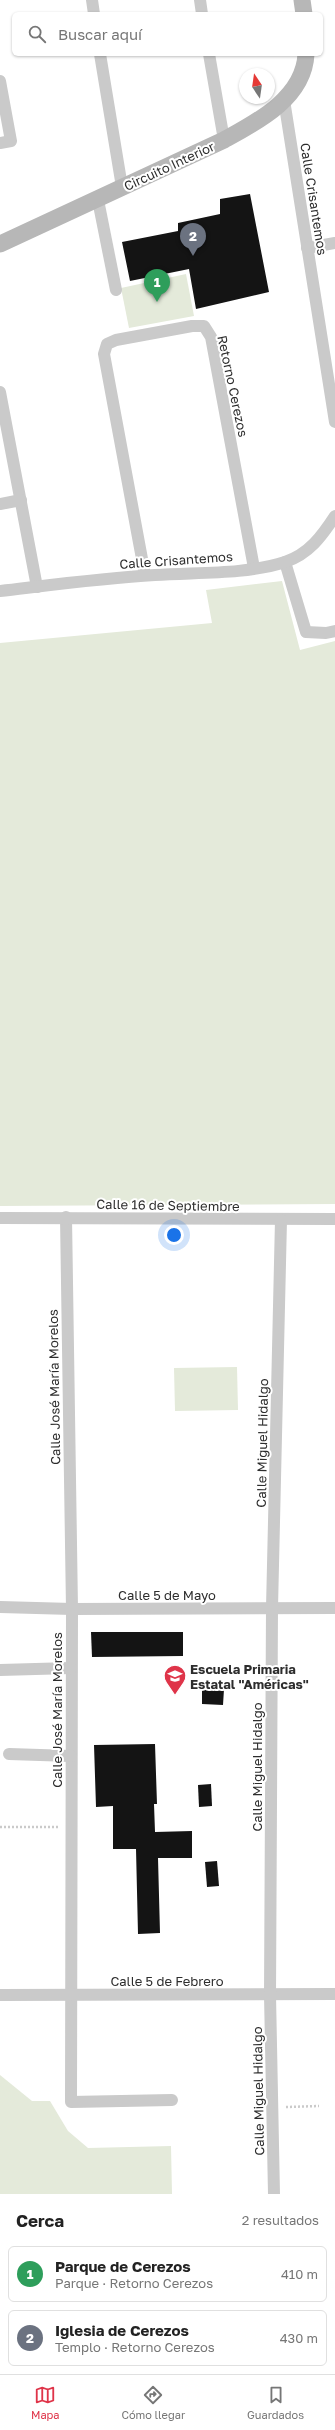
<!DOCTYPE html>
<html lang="es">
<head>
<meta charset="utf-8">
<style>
	body { margin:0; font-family:"Golos Text",sans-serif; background:#f6f6f6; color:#222 }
	.compass { position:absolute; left:239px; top:68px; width:36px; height:36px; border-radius:50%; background:#fff; box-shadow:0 1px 3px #0004; rotate:347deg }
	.you { position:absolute; left:174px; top:1235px; width:14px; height:14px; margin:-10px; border:3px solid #fff; border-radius:50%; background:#1a73e8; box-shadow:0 0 0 6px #1a73e833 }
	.badge { display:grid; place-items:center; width:26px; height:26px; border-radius:50%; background:#df3449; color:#fff; font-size:13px; font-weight:700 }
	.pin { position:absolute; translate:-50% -33px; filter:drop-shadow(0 1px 2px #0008) }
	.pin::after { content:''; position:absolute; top:21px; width:14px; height:12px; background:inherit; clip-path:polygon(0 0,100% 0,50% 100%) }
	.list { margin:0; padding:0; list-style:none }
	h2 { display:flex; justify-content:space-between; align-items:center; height:52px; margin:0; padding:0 16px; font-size:17px }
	h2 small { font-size:13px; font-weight:400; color:#767676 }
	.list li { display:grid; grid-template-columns:26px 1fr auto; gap:12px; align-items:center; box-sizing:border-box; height:56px; margin:0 8px 8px; padding:0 8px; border:1px solid #e0e0e0; border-radius:6px }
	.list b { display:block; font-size:15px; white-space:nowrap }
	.list p { margin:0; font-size:13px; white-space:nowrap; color:#767676 }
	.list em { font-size:13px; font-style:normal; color:#767676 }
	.icon { flex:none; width:22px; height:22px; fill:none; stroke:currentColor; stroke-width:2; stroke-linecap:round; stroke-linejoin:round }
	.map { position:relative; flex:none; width:335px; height:2194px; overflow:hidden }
	.search { position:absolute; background:#fff; box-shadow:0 1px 3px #0004; left:12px; right:12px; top:12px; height:44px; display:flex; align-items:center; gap:10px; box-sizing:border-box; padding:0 14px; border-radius:6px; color:#767676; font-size:15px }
	.sheet { height:180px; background:#fff }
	nav { display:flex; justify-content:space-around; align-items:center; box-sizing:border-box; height:56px; border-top:1px solid #e0e0e0; background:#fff; font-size:11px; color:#767676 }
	nav a { display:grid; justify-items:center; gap:2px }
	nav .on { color:#df3449 }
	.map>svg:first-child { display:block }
	.green { fill:#e4eada }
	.building { fill:#141414 }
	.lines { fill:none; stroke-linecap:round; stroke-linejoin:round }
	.path { stroke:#cacaca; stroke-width:2.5; stroke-dasharray:2 2; stroke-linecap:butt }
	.street { stroke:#cacaca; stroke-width:12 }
	.secondary { stroke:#b7b7b7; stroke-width:17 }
	.labels { text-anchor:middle; stroke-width:4; stroke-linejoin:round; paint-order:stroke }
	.street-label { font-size:13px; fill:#2d2d2d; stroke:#fff }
	.poi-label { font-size:13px; font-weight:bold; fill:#2d2d2d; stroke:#fff; text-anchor:start }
</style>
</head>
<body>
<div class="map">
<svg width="335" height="2194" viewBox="0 0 335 2194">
	<rect width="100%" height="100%" fill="#fff"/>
	<g class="green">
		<polygon points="186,274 194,316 129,328 121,288"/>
		<polygon points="282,581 300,650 335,641 335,1204 0,1206 0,643 212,623 206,590"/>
		<polygon points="237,1367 238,1410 175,1411 174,1368"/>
		<polygon points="0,2075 32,2101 50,2101 68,2131 88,2148 171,2146 172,2194 0,2194"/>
	</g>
	<g class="building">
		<polygon points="250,194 269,292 196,309 189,269 130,281 122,242 178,231 178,223 220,214 220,199"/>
		<polygon points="91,1632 183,1632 183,1656 92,1657"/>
		<polygon points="202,1688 224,1689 223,1705 202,1704"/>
		<polygon points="155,1744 157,1804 154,1804 155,1832 192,1831 192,1858 158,1858 160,1933 138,1934 136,1849 113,1849 113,1806 96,1807 94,1745"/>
		<polygon points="211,1784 212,1806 199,1807 198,1785"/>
		<polygon points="217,1861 219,1886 207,1887 205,1862"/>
	</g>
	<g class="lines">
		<g class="path">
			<polyline points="0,1827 59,1827"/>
			<polyline points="286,2107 319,2106"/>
		</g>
		<g class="street">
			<polyline points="92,0 94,14"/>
			<polyline points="200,0 202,14"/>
			<polyline points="100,54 122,187"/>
			<polyline points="209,54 224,140"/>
			<polyline points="0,81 11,141 0,143"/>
			<polyline points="284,100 335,422"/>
			<polyline points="98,200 116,290"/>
			<polyline points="307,248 335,243"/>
			<polyline points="0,392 37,587"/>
			<polyline points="0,504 21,500"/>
			<polyline points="285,562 306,632 326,633 335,631"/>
			<polyline points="145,575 104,354 107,344 116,340 192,326 204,326 211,337 254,568"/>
			<path d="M0,591C51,585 103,578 155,575C197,572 244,575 285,562C309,554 322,536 335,516"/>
			<polyline points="66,1217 72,1609 71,2102 172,2100"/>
			<polyline points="0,1218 335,1219"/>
			<polyline points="0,1607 72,1609 335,1608"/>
			<polyline points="0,1670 71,1668"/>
			<polyline points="9,1754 71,1756"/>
			<polyline points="0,1995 335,1994"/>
			<polyline points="274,2194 270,1995 272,1608 281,1220"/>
		</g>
		<g class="secondary">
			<polyline points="302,0 304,14"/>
			<path d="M0,244L224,140C257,122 304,98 306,54"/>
		</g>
	</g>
	<defs>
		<g id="school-pin" transform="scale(1.15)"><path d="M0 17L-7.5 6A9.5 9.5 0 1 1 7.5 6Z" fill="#df3449" stroke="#fff"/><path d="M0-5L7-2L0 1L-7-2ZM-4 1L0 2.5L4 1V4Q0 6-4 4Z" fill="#fff"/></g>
	</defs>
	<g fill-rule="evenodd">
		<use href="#school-pin" x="175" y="1676"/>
	</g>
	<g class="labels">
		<g class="street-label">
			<text transform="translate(169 166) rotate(-25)" y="5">Circuito Interior</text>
			<text transform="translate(314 199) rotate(81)" y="5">Calle Crisantemos</text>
			<text transform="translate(233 386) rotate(78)" y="5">Retorno Cerezos</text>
			<text transform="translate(176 560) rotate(-4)" y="5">Calle Crisantemos</text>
			<text transform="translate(168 1205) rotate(1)" y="5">Calle 16 de Septiembre</text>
			<text transform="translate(54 1387) rotate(-91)" y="5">Calle José María Morelos</text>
			<text transform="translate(262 1443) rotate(-89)" y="5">Calle Miguel Hidalgo</text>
			<text x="167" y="1600">Calle 5 de Mayo</text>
			<text transform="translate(57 1710) rotate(-90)" y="5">Calle José María Morelos</text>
			<text transform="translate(257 1767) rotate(-90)" y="5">Calle Miguel Hidalgo</text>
			<text x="167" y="1986">Calle 5 de Febrero</text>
			<text transform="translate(258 2091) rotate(-91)" y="5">Calle Miguel Hidalgo</text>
		</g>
		<g class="poi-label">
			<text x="190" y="1674">Escuela Primaria<tspan x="190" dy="15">Estatal "Américas"</tspan></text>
		</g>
	</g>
</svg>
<svg class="compass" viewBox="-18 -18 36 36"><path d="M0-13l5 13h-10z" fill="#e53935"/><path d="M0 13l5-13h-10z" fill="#767676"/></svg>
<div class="you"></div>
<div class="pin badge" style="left:157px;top:302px;background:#2e9e5b">1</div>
<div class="pin badge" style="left:193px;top:256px;background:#6b7280">2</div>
<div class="search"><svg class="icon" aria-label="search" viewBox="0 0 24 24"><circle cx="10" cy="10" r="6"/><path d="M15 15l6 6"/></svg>Buscar aquí</div>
</div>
<section class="sheet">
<h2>Cerca<small>2 resultados</small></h2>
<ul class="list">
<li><span class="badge" style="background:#2e9e5b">1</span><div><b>Parque de Cerezos</b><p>Parque · Retorno Cerezos</p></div><em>410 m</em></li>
<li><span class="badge" style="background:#6b7280">2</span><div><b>Iglesia de Cerezos</b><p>Templo · Retorno Cerezos</p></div><em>430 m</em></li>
</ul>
</section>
<nav>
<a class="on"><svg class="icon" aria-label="map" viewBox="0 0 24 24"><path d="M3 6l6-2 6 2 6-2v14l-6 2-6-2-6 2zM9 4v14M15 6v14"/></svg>Mapa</a>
<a><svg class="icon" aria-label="directions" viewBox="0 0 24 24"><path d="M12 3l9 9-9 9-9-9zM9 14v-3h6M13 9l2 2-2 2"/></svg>Cómo llegar</a>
<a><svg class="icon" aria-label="saved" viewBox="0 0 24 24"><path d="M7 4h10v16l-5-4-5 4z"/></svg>Guardados</a>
</nav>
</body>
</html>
